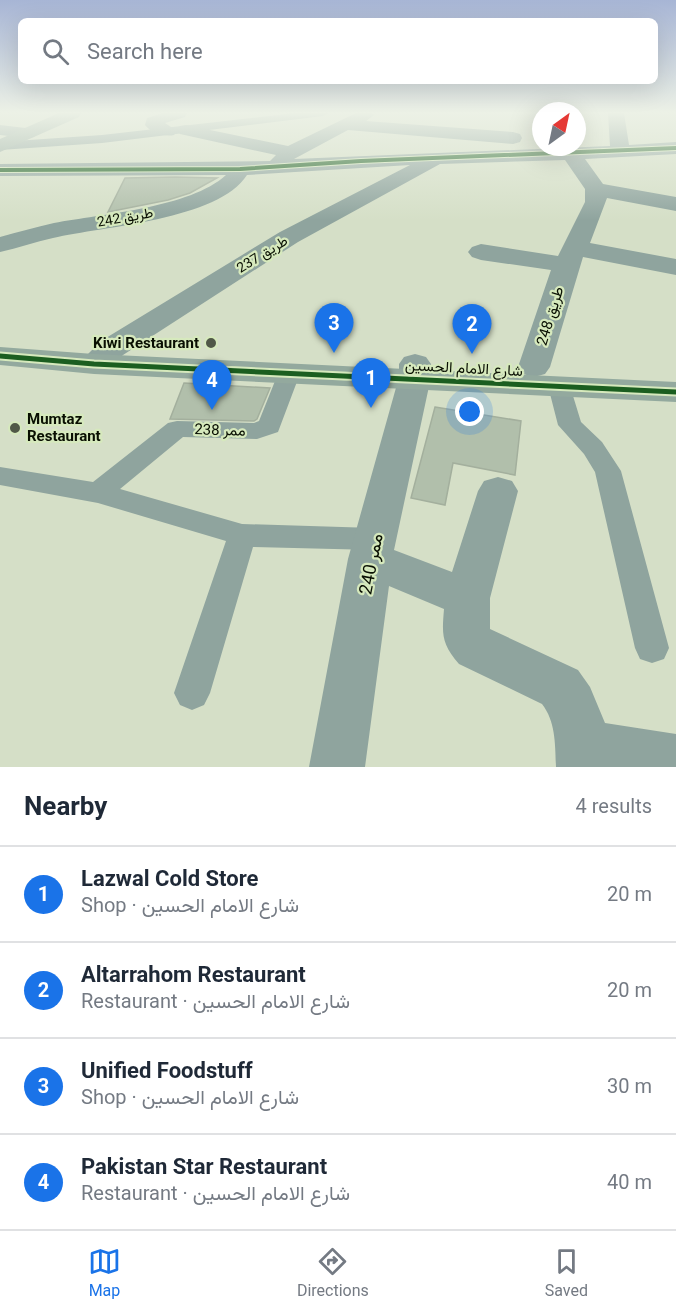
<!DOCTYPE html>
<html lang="en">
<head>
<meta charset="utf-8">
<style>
	body { margin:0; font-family:Roboto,Vazirmatn,sans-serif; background:#f2f2f3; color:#1f2937 }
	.compass { position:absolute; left:532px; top:102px; width:54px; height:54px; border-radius:50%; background:#fff; box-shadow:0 6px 24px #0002; rotate:33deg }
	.you { position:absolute; left:470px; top:412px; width:21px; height:21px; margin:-15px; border:4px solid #fff; border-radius:50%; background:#1a73e8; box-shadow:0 0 0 9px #1a73e833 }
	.badge { display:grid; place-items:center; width:39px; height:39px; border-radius:50%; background:#1a73e8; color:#fff; font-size:20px; font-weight:700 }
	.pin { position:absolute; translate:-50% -50px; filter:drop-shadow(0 2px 3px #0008) }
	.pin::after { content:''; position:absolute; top:32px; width:21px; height:18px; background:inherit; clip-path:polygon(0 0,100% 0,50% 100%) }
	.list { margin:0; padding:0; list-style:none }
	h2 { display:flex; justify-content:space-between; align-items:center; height:78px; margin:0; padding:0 24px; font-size:26px }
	h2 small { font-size:20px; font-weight:400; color:#747a83 }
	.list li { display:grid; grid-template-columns:39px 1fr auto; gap:18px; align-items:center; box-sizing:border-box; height:96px; padding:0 24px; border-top:2px solid #e0e1e3 }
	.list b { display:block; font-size:22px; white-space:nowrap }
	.list p { margin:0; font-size:20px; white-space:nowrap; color:#747a83 }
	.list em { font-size:20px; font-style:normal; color:#747a83 }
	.icon { flex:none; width:33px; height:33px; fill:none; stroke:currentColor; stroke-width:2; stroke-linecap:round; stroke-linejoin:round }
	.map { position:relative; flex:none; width:676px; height:767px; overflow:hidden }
	.search { position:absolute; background:#fff; box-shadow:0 6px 24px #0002; left:18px; right:18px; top:18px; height:66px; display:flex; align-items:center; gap:15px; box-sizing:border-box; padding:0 21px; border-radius:9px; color:#747a83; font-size:22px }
	.sheet { height:462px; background:#fff }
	nav { display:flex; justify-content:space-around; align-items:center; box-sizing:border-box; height:84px; border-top:2px solid #e0e1e3; background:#fff; font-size:16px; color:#747a83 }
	nav a { display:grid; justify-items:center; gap:3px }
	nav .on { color:#1a73e8 }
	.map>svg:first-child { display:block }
	.building { fill:#b1bfab; stroke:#a3af9d; stroke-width:1.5 }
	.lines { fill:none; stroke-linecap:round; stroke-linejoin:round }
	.lane { fill:#8fa49e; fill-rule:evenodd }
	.street { fill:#8fa49e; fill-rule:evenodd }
	.secondary { fill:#93a99e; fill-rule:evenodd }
	.cycleway-far1-casing { stroke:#d6e9bd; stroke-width:6 }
	.cycleway-casing { stroke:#d6e9bd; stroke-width:9 }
	.cycleway-far1 { stroke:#1b5e20; stroke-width:4 }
	.cycleway { stroke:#1b5e20; stroke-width:5 }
	.poi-dot { fill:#505847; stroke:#d6e9bd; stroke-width:2 }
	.labels { text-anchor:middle; stroke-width:4.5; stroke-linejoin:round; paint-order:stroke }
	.far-street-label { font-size:14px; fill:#090f02; stroke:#d6e9bd }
	.street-label { font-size:15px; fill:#090f02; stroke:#d6e9bd }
	.poi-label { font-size:15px; font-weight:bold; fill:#090f02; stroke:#d6e9bd; text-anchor:end }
	.near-street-label { font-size:18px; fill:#090f02; stroke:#d6e9bd }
</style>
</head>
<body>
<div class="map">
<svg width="676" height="767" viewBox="0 0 676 767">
	<rect width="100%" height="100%" fill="#d5dfc7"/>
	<g class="building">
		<polygon points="175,177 217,178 190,193 168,200 108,212 125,178"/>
		<polygon points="184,383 270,388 257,419 254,421 170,419"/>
		<polygon points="435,407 521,421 515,475 453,463 445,505 411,498"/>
	</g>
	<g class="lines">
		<g class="lane">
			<polygon points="295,113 329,113 323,116 102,143 0,150 0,142 102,135"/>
			<polygon points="290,364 298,366 301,371 278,432 257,439 183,437 120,489 242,524 374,528 384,531 388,539 384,547 374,550 253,547 210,693 204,705 192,710 180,705 174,693 226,541 98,503 0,485 0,467 93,482 168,423 177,421 254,423 259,421 279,371 282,366"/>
			<polygon points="559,379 567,381 570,386 581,422 602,442 621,471 669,648 664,659 652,663 640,659 635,648 595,472 584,454 558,425 548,386 551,381"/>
		</g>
		<g class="street">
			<path d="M163,113H187L185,117L165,123L177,131L174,135C165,137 151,133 145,125L147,118Z"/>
			<path d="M356,113H372L374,115L366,121L513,132L520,134L522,138L520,142L513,144L348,130L294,159L610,146L608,113H624L629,145L676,142V154L585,159L603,184L676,197V211L607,198L590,243L676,259V275L583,257L550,367L545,374L534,377L523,374L518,367L551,270L481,260L472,257L468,252L472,247L481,244L558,256L585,202V189L565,160L440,164L298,242L123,355C109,367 102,375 83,371L78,364L101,341L280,232L410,165L247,175C218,220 104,226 53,238C35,242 18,248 0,252V237C18,232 36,227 54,223C101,214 190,208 226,175L0,176V164L270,161L276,155L180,134L177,130L180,126L186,125L288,146Z"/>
			<polygon points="0,125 34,129 37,133 34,137 28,138 0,135"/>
			<path d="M415,354L426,357L431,364V377L394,550L452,572L478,491L484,481L498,477L512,481L518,491L490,598V629L578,670L590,687L605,723L676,734V767H556C555,745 556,722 542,704L459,664C441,643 442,634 444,609L389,586L365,767H309L348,559L399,377V364L404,357Z"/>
		</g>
		<g class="secondary">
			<polygon points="59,113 81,113 79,117 0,152 0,139"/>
			<polygon points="0,347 94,354 676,382 676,402 94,374 0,365"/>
		</g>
		<g class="cycleway-far1-casing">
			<polyline id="cycleway-far1" points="0,170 240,169 361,161 676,148"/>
		</g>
		<g class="cycleway-casing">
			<polyline id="cycleway" points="0,356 94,364 676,392"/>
		</g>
		<use href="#cycleway-far1" class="cycleway-far1"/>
		<use href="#cycleway" class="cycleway"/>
	</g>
	<linearGradient id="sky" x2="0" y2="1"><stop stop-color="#a7b5d5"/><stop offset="0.51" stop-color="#ecf1e6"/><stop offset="1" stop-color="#ecf1e6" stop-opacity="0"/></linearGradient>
	<rect width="676" height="220" fill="url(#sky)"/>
	<g class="poi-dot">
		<circle cx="211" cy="343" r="6"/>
		<circle cx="15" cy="428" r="6"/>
	</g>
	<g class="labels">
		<g class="far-street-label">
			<text transform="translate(125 217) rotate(-10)" y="5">طريق 242</text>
			<text transform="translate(262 254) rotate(-32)" y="5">طريق 237</text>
		</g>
		<g class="street-label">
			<text transform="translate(550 316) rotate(-73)" y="5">طريق 248</text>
			<text transform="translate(464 368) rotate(3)" y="5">شارع الامام الحسين</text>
			<text transform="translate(220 430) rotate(2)" y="5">ممر 238</text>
		</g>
		<g class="poi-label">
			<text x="199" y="348">Kiwi Restaurant</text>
			<text x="27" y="424" text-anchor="start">Mumtaz<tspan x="27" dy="17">Restaurant</tspan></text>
		</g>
		<g class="near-street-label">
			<text transform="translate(371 564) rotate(-79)" y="6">ممر 240</text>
		</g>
	</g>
</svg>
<svg class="compass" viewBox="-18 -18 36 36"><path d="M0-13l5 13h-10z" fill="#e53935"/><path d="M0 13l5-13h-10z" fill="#747a83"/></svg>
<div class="you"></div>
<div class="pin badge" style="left:371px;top:408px">1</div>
<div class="pin badge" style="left:472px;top:354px">2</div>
<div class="pin badge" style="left:334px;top:353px">3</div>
<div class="pin badge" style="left:212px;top:410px">4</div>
<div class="search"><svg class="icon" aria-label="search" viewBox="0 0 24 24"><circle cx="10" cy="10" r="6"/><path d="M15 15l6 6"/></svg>Search here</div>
</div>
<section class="sheet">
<h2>Nearby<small>4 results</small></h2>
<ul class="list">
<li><span class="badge">1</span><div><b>Lazwal Cold Store</b><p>Shop · شارع الامام الحسين</p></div><em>20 m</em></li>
<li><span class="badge">2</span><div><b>Altarrahom Restaurant</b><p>Restaurant · شارع الامام الحسين</p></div><em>20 m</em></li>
<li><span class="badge">3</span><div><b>Unified Foodstuff</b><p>Shop · شارع الامام الحسين</p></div><em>30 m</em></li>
<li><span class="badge">4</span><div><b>Pakistan Star Restaurant</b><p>Restaurant · شارع الامام الحسين</p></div><em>40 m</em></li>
</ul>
</section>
<nav>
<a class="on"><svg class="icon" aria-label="map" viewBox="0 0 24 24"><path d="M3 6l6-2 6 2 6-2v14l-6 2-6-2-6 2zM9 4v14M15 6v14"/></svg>Map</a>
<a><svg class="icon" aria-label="directions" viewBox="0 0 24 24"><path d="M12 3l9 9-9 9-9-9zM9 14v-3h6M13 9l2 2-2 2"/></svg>Directions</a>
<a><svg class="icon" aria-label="saved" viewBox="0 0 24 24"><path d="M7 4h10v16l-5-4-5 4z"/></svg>Saved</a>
</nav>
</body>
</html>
